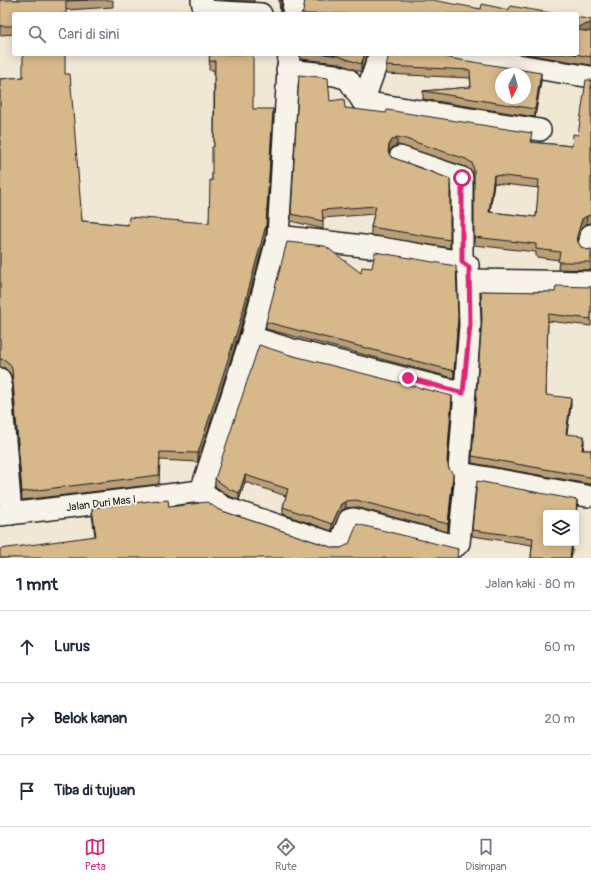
<!DOCTYPE html>
<html lang="id">
<head>
<meta charset="utf-8">
<style>
	body { margin:0; font-family:Pangolin,sans-serif; background:#f6f6f7; color:#1f2937 }
	.controls { position:absolute; right:12px; bottom:12px; display:grid; overflow:hidden; border-radius:4px; box-shadow:0 2px 10px #0003 }
	.controls button { width:36px; height:36px; display:grid; place-items:center; padding:0; border:0; border-bottom:1px solid #e0e1e3; background:#fff; color:#1f2937; font:20px sans-serif }
	.compass { position:absolute; left:495px; top:68px; width:36px; height:36px; border-radius:50%; background:#fff; box-shadow:0 2px 10px #0003; rotate:186deg }
	.stop { position:absolute; width:12px; height:12px; margin:-9px; border:3px solid #db2777; border-radius:50%; background:#fff }
	.stop.end { background:#db2777; border-color:#fff; box-shadow:0 1px 4px #0008 }
	.list { margin:0; padding:0; list-style:none }
	h2 { display:flex; justify-content:space-between; align-items:center; height:52px; margin:0; padding:0 16px; font-size:17px }
	h2 small { font-size:13px; font-weight:400; color:#747a83 }
	.list li { display:grid; grid-template-columns:26px 1fr auto; gap:12px; align-items:center; box-sizing:border-box; height:72px; padding:0 16px; border-top:1px solid #e0e1e3 }
	.list b { display:block; font-size:15px; white-space:nowrap }
	.list em { font-size:13px; font-style:normal; color:#747a83 }
	.icon { flex:none; width:22px; height:22px; fill:none; stroke:currentColor; stroke-width:2; stroke-linecap:round; stroke-linejoin:round }
	.map { position:relative; flex:none; width:591px; height:558px; overflow:hidden }
	.search { position:absolute; background:#fff; box-shadow:0 2px 10px #0003; left:12px; right:12px; top:12px; height:44px; display:flex; align-items:center; gap:10px; box-sizing:border-box; padding:0 14px; border-radius:4px; color:#747a83; font-size:15px }
	.sheet { height:268px; background:#fff }
	nav { display:flex; justify-content:space-around; align-items:center; box-sizing:border-box; height:56px; border-top:1px solid #e0e1e3; background:#fff; font-size:11px; color:#747a83 }
	nav a { display:grid; justify-items:center; gap:2px }
	nav .on { color:#db2777 }
	.map>svg:first-child { display:block }
	.lines { fill:none; stroke-linecap:round; stroke-linejoin:round }
	.street-casing { stroke:#1c1c1c; stroke-width:24 }
	.street { stroke:#f7f3e8; stroke-width:21 }
	.wall { fill:#b99e78; stroke:#1c1c1c; fill-rule:evenodd }
	.shaded-wall { fill:#968161; stroke:#1c1c1c }
	.building { fill:#d7b88b; stroke:#1c1c1c; fill-rule:evenodd }
	.route { stroke:#db2777; stroke-width:5 }
	.labels { text-anchor:middle; stroke-width:4; stroke-linejoin:round; paint-order:stroke }
	.street-label { font-size:11px; fill:#1c1c1c; stroke:#f7f3e8 }
</style>
</head>
<body>
<div class="map">
<svg width="591" height="558" viewBox="0 0 591 558">
	<rect width="100%" height="100%" fill="#f1e7d5"/>
	<filter id="ink" filterUnits="userSpaceOnUse"><feTurbulence type="fractalNoise" baseFrequency=".025" numOctaves="2"/><feDisplacementMap in="SourceGraphic" scale="8" xChannelSelector="R" yChannelSelector="G"/><feConvolveMatrix kernelMatrix="1 2 1 2 8 2 1 2 1" color-interpolation-filters="sRGB"/></filter>
	<g filter="url(#ink)">
		<g class="lines">
			<g class="street-casing">
				<g id="street">
					<polyline points="202,0 204,11 261,14"/>
					<polyline points="293,14 294,0"/>
					<polyline points="451,54 591,77"/>
					<polyline points="287,70 335,75 348,79 363,102 540,130"/>
					<polyline points="363,102 380,54"/>
					<polyline points="400,157 462,178 462,262"/>
					<polyline points="278,236 388,249 462,262 468,265 470,325 459,469 460,472 466,474"/>
					<polyline points="589,246 591,235"/>
					<polyline points="469,280 591,282"/>
					<polyline points="251,337 293,350 463,393"/>
					<polyline points="0,379 11,514"/>
					<polyline points="201,491 223,507 337,545 340,544 349,520 353,519 456,546 459,543 466,474 587,496"/>
					<polyline points="201,491 251,337 278,236 289,54"/>
					<polyline points="0,515 201,491"/>
				</g>
			</g>
			<use href="#street" class="street"/>
		</g>
		<g class="wall">
			<polygon points="0,0 113,0 113,7 66,10 14,14 14,34 0,35"/>
			<polygon points="223,0 254,0 254,2"/>
			<polygon points="279,0 282,0 281,8 282,12 284,14 280,14"/>
			<polygon points="591,20 591,31 589,32 591,32 591,65 525,54 577,54"/>
			<polygon points="210,54 253,109 273,118 266,234 239,334 198,462 160,460 159,484 22,500 12,378 10,373 5,368 0,367 0,79 65,74 82,221 128,225 209,223 214,147 214,70 209,70"/>
			<polygon points="300,54 368,54 361,72 338,63 301,59"/>
			<polygon points="443,55 449,58 541,81 535,117 423,99 423,91 471,87 470,78 386,74 386,66"/>
			<path d="M591,80V223L587,224L582,227L578,242L581,247L587,250L591,249V270L558,269L559,260L536,257V252L474,245V178L472,171L466,167L403,146L397,145L392,148L389,153L391,157L450,179V248L371,235V227L374,214L323,218V229L291,221V214L330,101L345,108L532,142L572,146L578,135ZM494,183L539,188L536,217L490,212Z"/>
			<polygon points="361,273 458,325 454,378 266,329 266,322"/>
			<polygon points="591,287 591,326 548,321 546,395 571,405 566,434 584,443 583,450 591,450 591,485 589,484 472,463 472,456 555,292"/>
			<polygon points="290,355 452,403 447,463 449,469 453,482 448,532 356,507 346,508 341,511 332,531 283,514 283,507 286,496 245,482 239,500 229,496 215,486 215,479"/>
			<polygon points="158,501 169,507 219,510 334,548 458,549 0,558 95,536 92,516 92,508"/>
			<polygon points="577,506 546,543 573,543 571,558 531,558 532,545 472,536 472,530"/>
		</g>
		<g class="shaded-wall">
			<polygon points="591,23 591,31 577,35 577,27"/>
			<polygon points="365,54 368,54 361,72 361,64"/>
			<polygon points="541,73 541,81 535,117 535,109"/>
			<polygon points="273,109 266,234 239,334 198,462 198,453"/>
			<polygon points="397,137 397,145 392,148 389,153 389,145 392,140"/>
			<polygon points="494,175 494,183 489,219 489,212"/>
			<polygon points="587,216 587,224 582,227 577,244 577,236 582,219"/>
			<polygon points="458,317 458,325 454,378 454,371"/>
			<polygon points="452,396 452,403 447,468 447,461"/>
			<polygon points="571,398 571,405 566,441 566,434"/>
			<polygon points="584,436 584,443 582,457 582,450"/>
			<polygon points="453,474 453,482 448,532 448,524"/>
			<polygon points="245,475 245,482 239,500 239,493"/>
			<polygon points="577,500 577,506 576,517 576,513"/>
			<polygon points="346,501 346,508 341,511 332,531 332,524 341,504"/>
			<polygon points="572,543 573,543 571,558 570,558"/>
		</g>
		<g class="building">
			<polygon points="0,0 89,0 66,1 66,14 14,14 14,26 0,26"/>
			<polygon points="279,0 281,0 281,6 282,12 284,14 281,14"/>
			<polygon points="305,0 432,0 481,9 482,4 509,10 510,6 557,14 301,14 303,12"/>
			<polygon points="577,17 591,20 591,23 577,27"/>
			<polygon points="577,30 591,32 591,57 574,54 577,54"/>
			<polygon points="23,54 65,54 65,74 70,74 82,221 128,225 129,217 209,223 210,180 212,181 212,147 214,147 215,61 209,61 210,54 253,54 253,109 273,109 266,225 239,325 198,453 160,452 159,475 22,492 12,369 10,364 5,360 0,359 0,79 23,77"/>
			<polygon points="325,54 365,54 361,64 338,56"/>
			<path d="M389,54H442L443,55L449,58L541,73L535,109L423,91L471,87L470,70L386,66ZM501,74H525V98H501Z"/>
			<path d="M299,75L328,78L330,101L344,99L345,108L386,113L387,110L532,133L530,142L572,146L573,134L578,135L586,80H591V215L587,216L582,219L577,236L578,242L581,247L587,250L591,249V262H558L560,252L536,249V244L474,237V170L472,163L466,159L403,138L397,137L392,140L389,145L388,152L391,157L450,179V240L371,227L376,206L322,210L323,221L291,214ZM494,175L539,180L536,217L489,212Z"/>
			<polygon points="287,242 325,246 361,273 362,267 372,268 375,252 456,266 458,317 454,371 266,322"/>
			<polygon points="556,286 591,287 591,319 548,314 546,395 571,398 566,434 584,436 582,450 591,450 591,478 589,477 472,456 482,319 481,291 555,292"/>
			<polygon points="259,345 290,355 452,396 447,461 449,469 453,474 448,524 356,500 346,501 341,504 332,524 283,507 288,489 245,475 239,493 229,489 215,479"/>
			<polygon points="477,481 577,500 576,513 546,513 546,543 572,543 570,558 531,558 533,538 472,530"/>
			<polygon points="158,500 158,501 168,500 169,507 207,502 219,510 334,548 341,548 349,544 357,524 458,549 457,558 0,558 0,549 96,536 92,508"/>
		</g>
	</g>
	<g class="lines" filter="url(#ink)">
		<polyline class="route" points="408,378 463,393 470,325 469,267 462,262 462,178"/>
	</g>
	<g class="labels">
		<g class="street-label">
			<text transform="translate(101 503) rotate(-7)" y="4">Jalan Duri Mas I</text>
		</g>
	</g>
</svg>
<div class="controls">
<button><svg class="icon" aria-label="layers" viewBox="0 0 24 24"><path d="M12 4l9 5-9 5-9-5zM3 14l9 5 9-5"/></svg></button>
</div>
<svg class="compass" viewBox="-18 -18 36 36"><path d="M0-13l5 13h-10z" fill="#e53935"/><path d="M0 13l5-13h-10z" fill="#747a83"/></svg>
<div class="stop" style="left:462px;top:178px"></div>
<div class="stop end" style="left:408px;top:378px"></div>
<div class="search"><svg class="icon" aria-label="search" viewBox="0 0 24 24"><circle cx="10" cy="10" r="6"/><path d="M15 15l6 6"/></svg>Cari di sini</div>
</div>
<section class="sheet">
<h2>1 mnt<small>Jalan kaki · 80 m</small></h2>
<ul class="list">
<li><svg class="icon" aria-label="ahead" viewBox="0 0 24 24"><path d="M12 20V5M6 11l6-6 6 6"/></svg><div><b>Lurus</b></div><em>60 m</em></li>
<li><svg class="icon" aria-label="right" viewBox="0 0 24 24"><path d="M7 20v-9h11M14 6l5 5-5 5"/></svg><div><b>Belok kanan</b></div><em>20 m</em></li>
<li><svg class="icon" aria-label="arrive" viewBox="0 0 24 24"><path d="M6 21V4h12l-3 4 3 4H6"/></svg><div><b>Tiba di tujuan</b></div></li>
</ul>
</section>
<nav>
<a class="on"><svg class="icon" aria-label="map" viewBox="0 0 24 24"><path d="M3 6l6-2 6 2 6-2v14l-6 2-6-2-6 2zM9 4v14M15 6v14"/></svg>Peta</a>
<a><svg class="icon" aria-label="directions" viewBox="0 0 24 24"><path d="M12 3l9 9-9 9-9-9zM9 14v-3h6M13 9l2 2-2 2"/></svg>Rute</a>
<a><svg class="icon" aria-label="saved" viewBox="0 0 24 24"><path d="M7 4h10v16l-5-4-5 4z"/></svg>Disimpan</a>
</nav>
</body>
</html>
